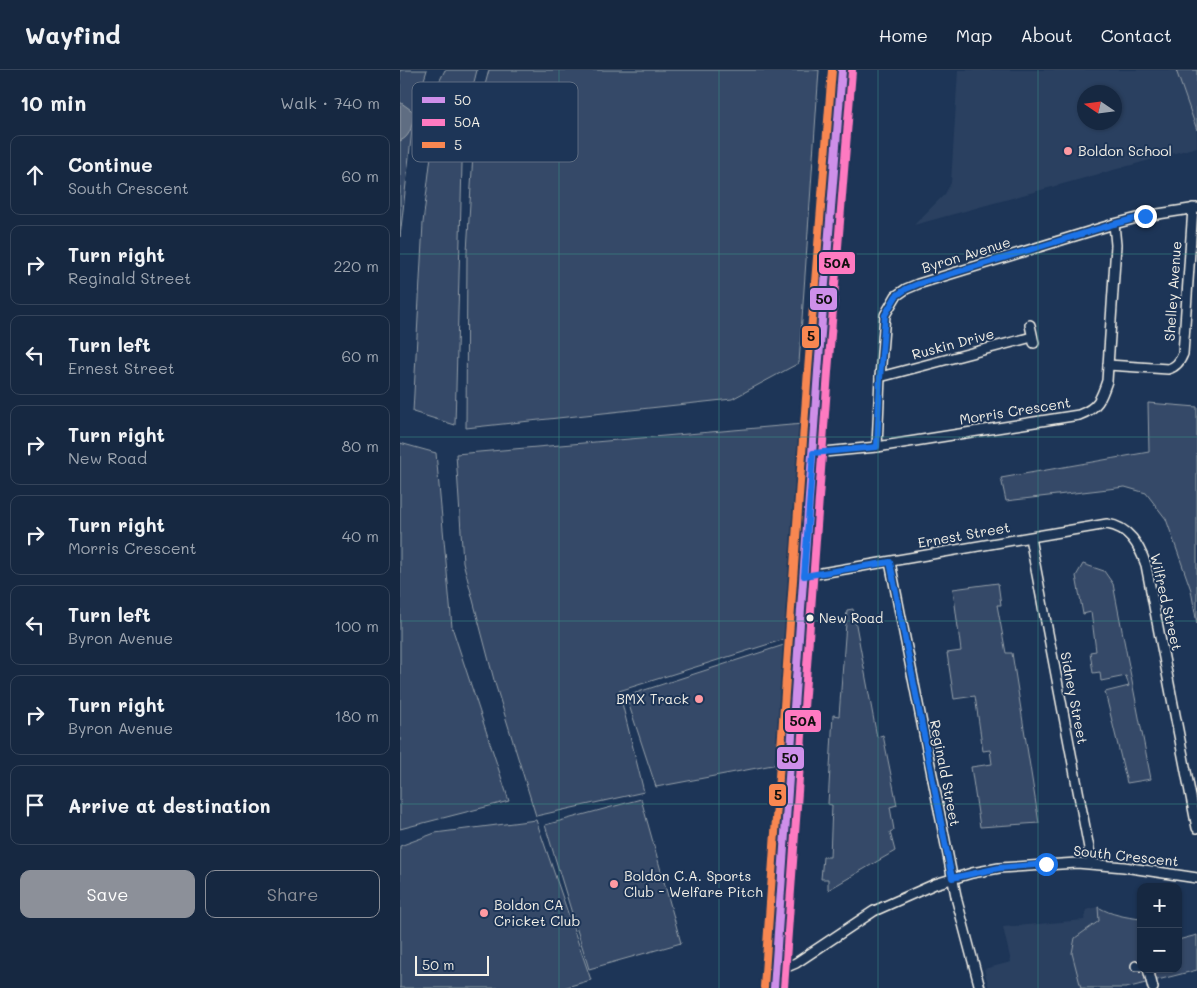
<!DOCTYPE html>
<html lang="en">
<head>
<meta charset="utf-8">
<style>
	body { margin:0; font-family:Mali,sans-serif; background:#1f3048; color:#f1f3f6 }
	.controls { position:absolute; right:15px; bottom:15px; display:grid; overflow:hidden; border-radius:10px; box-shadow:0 1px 4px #0004 }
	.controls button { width:45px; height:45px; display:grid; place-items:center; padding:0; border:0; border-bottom:1px solid #35445a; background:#162841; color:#f1f3f6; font:25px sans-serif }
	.compass { position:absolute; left:677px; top:15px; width:45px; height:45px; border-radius:50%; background:#162841; box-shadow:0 1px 4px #0004; rotate:283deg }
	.scale { position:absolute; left:15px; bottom:12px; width:74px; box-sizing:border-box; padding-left:5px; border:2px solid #f4f1e8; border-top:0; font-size:14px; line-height:18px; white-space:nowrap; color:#f4f1e8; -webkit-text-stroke:4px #1d3557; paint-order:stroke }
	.stop { position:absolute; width:15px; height:15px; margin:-11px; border:4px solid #1a73e8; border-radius:50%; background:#fff }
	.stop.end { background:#1a73e8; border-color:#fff; box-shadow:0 1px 5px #0008 }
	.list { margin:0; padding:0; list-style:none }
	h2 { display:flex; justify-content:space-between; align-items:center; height:65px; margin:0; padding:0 20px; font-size:21px }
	h2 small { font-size:16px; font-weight:400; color:#9ea6b1 }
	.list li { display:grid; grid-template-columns:32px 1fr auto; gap:15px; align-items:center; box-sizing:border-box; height:80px; margin:0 10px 10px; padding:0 10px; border:1px solid #35445a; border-radius:10px }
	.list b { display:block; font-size:19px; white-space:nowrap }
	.list p { margin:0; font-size:16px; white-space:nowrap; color:#9ea6b1 }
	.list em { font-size:16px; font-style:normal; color:#9ea6b1 }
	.actions { display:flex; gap:10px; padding:15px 20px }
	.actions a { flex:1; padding:11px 0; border:1px solid #8c9099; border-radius:10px; text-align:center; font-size:18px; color:#8c9099 }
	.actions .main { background:#8c9099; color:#fff }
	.icon { flex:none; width:28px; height:28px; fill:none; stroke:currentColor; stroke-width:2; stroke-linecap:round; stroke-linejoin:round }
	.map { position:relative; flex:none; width:797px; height:918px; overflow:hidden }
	header { display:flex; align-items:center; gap:30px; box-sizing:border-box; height:70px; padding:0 25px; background:#162841; border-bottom:1px solid #35445a }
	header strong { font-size:24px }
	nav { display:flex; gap:28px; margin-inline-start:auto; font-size:18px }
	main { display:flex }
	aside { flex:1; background:#162841 }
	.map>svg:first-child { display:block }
	.built { fill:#2a4060; fill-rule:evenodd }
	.green { fill:#354a67; stroke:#949ea8 }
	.water { fill:#5e6d82; stroke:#9aa2ab }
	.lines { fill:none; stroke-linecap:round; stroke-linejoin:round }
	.street-casing { stroke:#f4f1e8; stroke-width:12 }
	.secondary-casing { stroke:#f4f1e8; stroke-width:15 }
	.street { stroke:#1d3557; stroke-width:9 }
	.secondary { stroke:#1d3557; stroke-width:11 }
	.bus-1-casing { stroke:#1d3557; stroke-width:11 }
	.bus-2-casing { stroke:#1d3557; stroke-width:11 }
	.bus-3-casing { stroke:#1d3557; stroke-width:11 }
	.bus-1 { stroke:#ce8fe9; stroke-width:8 }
	.bus-2 { stroke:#fe7ac1; stroke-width:8 }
	.bus-3 { stroke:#f88751; stroke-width:8 }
	.route { stroke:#1a73e8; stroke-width:6 }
	.grid { fill:none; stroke:#3d8f86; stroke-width:1; stroke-opacity:0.55 }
	.poi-dot { fill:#ff9aa2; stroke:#1d3557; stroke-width:2 }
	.bus-dot { fill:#f4f1e8; stroke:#1d3557; stroke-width:2 }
	.labels { text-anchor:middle; stroke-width:4; stroke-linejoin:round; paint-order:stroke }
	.bus-label { font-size:13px; fill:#f4f1e8; stroke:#1d3557; text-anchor:start }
	.poi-label { font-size:14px; fill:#f4f1e8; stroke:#1d3557; text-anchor:start }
	.street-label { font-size:14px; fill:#f4f1e8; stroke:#1d3557 }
	.key { fill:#1d3557; stroke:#5e6d82; stroke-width:1 }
	.key-label { font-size:14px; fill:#f4f1e8 }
	.line-badge { stroke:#1d3557; stroke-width:2 }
	.pale-badge-label { font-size:14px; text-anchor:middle; font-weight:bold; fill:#111 }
</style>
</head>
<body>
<header>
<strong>Wayfind</strong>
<nav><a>Home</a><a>Map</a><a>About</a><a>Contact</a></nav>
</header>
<main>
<aside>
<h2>10 min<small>Walk · 740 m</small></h2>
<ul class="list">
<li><svg class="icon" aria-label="ahead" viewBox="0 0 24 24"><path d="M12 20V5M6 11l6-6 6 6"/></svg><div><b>Continue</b><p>South Crescent</p></div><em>60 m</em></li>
<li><svg class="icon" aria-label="right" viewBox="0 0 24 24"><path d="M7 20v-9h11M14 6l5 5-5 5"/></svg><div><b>Turn right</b><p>Reginald Street</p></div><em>220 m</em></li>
<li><svg class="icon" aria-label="left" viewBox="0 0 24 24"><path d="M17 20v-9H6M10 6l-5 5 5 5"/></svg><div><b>Turn left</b><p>Ernest Street</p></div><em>60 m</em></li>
<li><svg class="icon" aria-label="right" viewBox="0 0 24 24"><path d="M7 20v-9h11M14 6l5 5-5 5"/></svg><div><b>Turn right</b><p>New Road</p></div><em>80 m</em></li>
<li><svg class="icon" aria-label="right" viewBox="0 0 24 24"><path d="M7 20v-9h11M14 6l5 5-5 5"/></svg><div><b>Turn right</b><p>Morris Crescent</p></div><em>40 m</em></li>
<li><svg class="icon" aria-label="left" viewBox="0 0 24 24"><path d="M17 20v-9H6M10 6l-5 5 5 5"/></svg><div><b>Turn left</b><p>Byron Avenue</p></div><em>100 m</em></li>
<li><svg class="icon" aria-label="right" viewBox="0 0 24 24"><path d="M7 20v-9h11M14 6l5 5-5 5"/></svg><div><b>Turn right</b><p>Byron Avenue</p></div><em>180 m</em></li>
<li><svg class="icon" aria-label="arrive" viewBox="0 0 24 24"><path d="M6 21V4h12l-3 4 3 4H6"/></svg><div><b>Arrive at destination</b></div></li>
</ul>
<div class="actions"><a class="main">Save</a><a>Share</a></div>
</aside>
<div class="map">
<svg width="797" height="918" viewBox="0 0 797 918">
	<rect width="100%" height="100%" fill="#1d3557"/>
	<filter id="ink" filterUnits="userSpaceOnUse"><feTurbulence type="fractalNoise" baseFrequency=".02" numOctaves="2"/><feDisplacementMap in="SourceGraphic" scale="10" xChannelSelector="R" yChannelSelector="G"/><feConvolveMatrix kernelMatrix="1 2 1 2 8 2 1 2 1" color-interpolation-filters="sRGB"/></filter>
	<g filter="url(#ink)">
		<g class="built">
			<path d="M558,0H776L797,60V77L514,155L545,124L551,113ZM684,22H714V52H684Z"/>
			<polygon points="698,837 709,843 719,846 726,918 589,918 584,899 611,892 603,857 684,850 686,840"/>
		</g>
		<g class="green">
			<polygon points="0,0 27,0 14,42 0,167"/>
			<polygon points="45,0 77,0 63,57 55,355 13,342 23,153 40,10"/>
			<polygon points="89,0 419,0 399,293 332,329 66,358 67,181 75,52"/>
			<polygon points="776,0 797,0 797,60"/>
			<polygon points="748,333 797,337 797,554 791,520 766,449 746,423 725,417 606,431 601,408 749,382"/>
			<polygon points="403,354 385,569 219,621 244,722 136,746 94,610 63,492 56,384"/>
			<polygon points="0,373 36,383 52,557 109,731 0,759"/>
			<polygon points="683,494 704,501 713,514 751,709 727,713 705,622 729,616 726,606 701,611 700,602 693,603 690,582 696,581 691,542 683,544 676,506"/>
			<polygon points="598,513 601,535 597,535 606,583 612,583 639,753 580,757 571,697 592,694 590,680 583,681 575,626 554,629 547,583 561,581 553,519"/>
			<polygon points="453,539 477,667 483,665 497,735 490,737 494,760 490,762 495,781 428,820 428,809 421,809 423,787 430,787 432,735 428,734 433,645 439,646 447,540"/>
			<polygon points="387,574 378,694 256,717 226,626"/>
			<polygon points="241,729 281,873 189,899 145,755"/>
			<polygon points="136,750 191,910 163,918 0,918 0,776 35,763"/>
			<path d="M698,837C712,845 725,847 741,849V899H778V870L797,865V900L726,918H681L672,883L675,868L699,851Z"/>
		</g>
		<path class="water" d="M0,32L14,42C12,53 12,66 0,71Z"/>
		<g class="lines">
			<g class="street-casing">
				<g id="street">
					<polyline points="630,255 634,273"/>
					<path d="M708,295L768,299C776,297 780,292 783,284L793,138"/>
					<polyline points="480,307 632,267"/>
					<polyline points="477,377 480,307 485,245 496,226 506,219 518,214 714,154 745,146 797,138"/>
					<path d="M413,383L477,377L679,345C698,338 701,329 707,311L716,175L714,154"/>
					<polyline points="630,468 692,794"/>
					<polyline points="490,492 557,831 580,918"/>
					<path d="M404,506L707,454C729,457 739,475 746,495L797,758"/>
					<polyline points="375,895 389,896 396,893 474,841 535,814 572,803 599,798 677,793 724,797 797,808"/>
					<polyline points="736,896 741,896"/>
					<polyline points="748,899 753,918"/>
				</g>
			</g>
			<g class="secondary-casing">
				<polyline id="secondary" points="374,918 418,301 442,0"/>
			</g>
			<use href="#street" class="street"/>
			<use href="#secondary" class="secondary"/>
			<g class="bus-1-casing">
				<polyline id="bus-1" points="374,918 418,301 442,0"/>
			</g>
			<g class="bus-2-casing">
				<polyline id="bus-2" points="384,918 428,302 452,1"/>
			</g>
			<g class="bus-3-casing">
				<polyline id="bus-3" points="364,917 408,300 432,0"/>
			</g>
			<use href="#bus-1" class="bus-1"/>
			<use href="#bus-2" class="bus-2"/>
			<use href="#bus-3" class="bus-3"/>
		</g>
	</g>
	<g class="lines" filter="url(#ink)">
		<polyline class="route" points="646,794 599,798 552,808 490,492 404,506 413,383 477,377 480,308 485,245 496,226 506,219 518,214 714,154 745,146"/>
	</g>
	<path class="grid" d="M159,0V918M319,0V918M478,0V918M638,0V918M0,184H797M0,367H797M0,551H797M0,734H797"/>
	<g class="poi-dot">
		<circle cx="668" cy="81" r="5"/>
		<circle cx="299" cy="629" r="5"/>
		<circle cx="214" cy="814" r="5"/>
		<circle cx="84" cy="843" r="5"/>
	</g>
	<circle class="bus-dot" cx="410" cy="548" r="4.5"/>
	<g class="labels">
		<g class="bus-label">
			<text x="419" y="553">New Road</text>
		</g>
		<g class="poi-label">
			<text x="678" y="86">Boldon School</text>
			<text x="289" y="634" text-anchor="end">BMX Track</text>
			<text x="224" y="811">Boldon C.A. Sports<tspan x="224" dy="16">Club - Welfare Pitch</tspan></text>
			<text x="94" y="840">Boldon CA<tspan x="94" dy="16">Cricket Club</tspan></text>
		</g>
		<g class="street-label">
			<text transform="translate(566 185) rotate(-17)" y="5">Byron Avenue</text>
			<text transform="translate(773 221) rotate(-86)" y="5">Shelley Avenue</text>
			<text transform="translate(553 274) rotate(-15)" y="5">Ruskin Drive</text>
			<text transform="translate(615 341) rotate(-9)" y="5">Morris Crescent</text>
			<text transform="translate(564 465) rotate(-10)" y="5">Ernest Street</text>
			<text transform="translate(766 532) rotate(77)" y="5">Wilfred Street</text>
			<text transform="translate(674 628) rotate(79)" y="5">Sidney Street</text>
			<text transform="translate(545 703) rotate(79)" y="5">Reginald Street</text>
			<text transform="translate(726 786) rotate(6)" y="5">South Crescent</text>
		</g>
	</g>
	<rect x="12" y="12" width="166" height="80" rx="8" class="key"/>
	<rect x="22" y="27" width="23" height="6" fill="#ce8fe9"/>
	<rect x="22" y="49" width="23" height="7" fill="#fe7ac1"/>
	<rect x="22" y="72" width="23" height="6" fill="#f88751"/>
	<g class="key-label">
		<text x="54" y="35">50</text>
		<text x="54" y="57">50A</text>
		<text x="54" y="80">5</text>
	</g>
	<g class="line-badge">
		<rect x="418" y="181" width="38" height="24" rx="5" fill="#fe7ac1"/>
		<rect x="409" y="217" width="29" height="24" rx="5" fill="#ce8fe9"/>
		<rect x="401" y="255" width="19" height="24" rx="5" fill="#f88751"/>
		<rect x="384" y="639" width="38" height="24" rx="5" fill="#fe7ac1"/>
		<rect x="376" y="676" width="29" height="24" rx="5" fill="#ce8fe9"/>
		<rect x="368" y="713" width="19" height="24" rx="5" fill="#f88751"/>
	</g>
	<g class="pale-badge-label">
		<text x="437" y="198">50A</text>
		<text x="424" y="234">50</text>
		<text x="411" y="271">5</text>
		<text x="403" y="656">50A</text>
		<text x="390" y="693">50</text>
		<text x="378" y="730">5</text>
	</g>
</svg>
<div class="controls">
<button>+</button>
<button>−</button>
</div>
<svg class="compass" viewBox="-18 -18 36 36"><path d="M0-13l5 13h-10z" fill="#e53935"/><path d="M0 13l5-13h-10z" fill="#9ea6b1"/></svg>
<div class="scale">50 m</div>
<div class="stop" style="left:646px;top:794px"></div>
<div class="stop end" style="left:745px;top:146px"></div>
</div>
</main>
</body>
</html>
